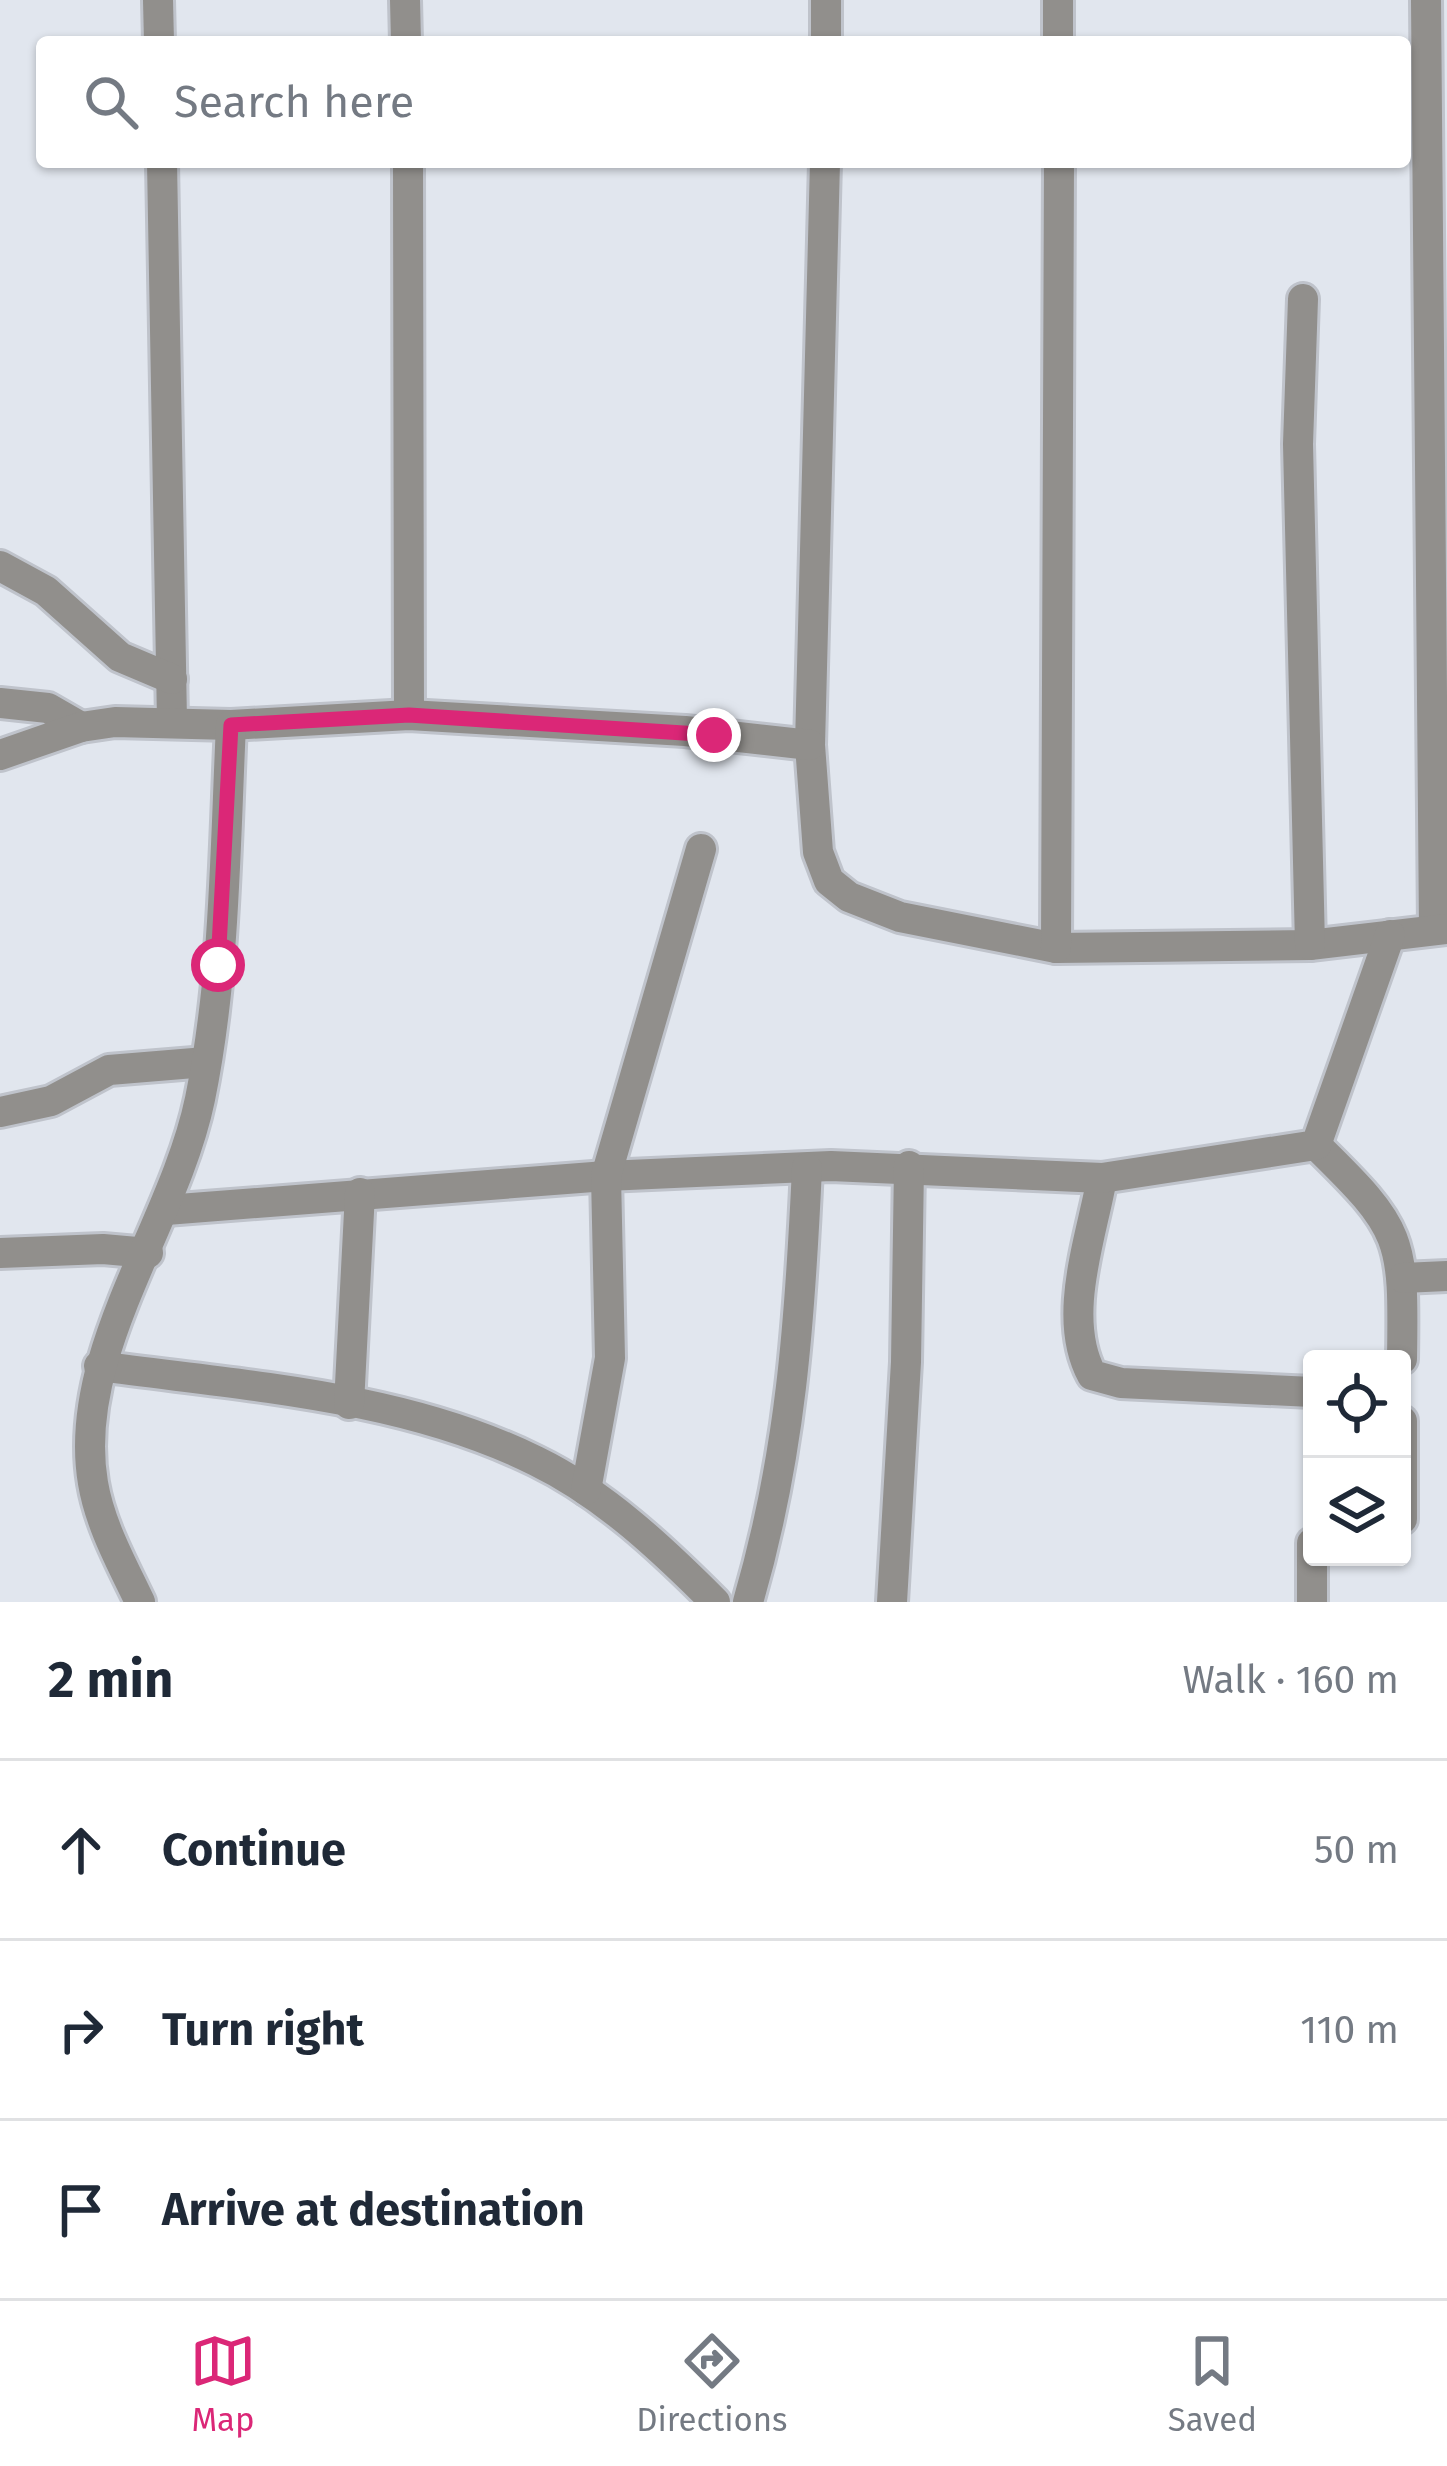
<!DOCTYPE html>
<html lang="en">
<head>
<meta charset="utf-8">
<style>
	body { margin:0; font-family:"Fira Sans",sans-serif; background:#f6f6f7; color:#1f2937 }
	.controls { position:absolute; right:36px; bottom:36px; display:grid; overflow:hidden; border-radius:12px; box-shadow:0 3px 9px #0004 }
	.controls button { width:108px; height:108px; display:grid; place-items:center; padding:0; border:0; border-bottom:3px solid #e0e1e3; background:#fff; color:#1f2937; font:60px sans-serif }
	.stop { position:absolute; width:36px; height:36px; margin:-27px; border:9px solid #db2777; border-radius:50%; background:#fff }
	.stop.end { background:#db2777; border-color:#fff; box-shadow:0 3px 12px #0008 }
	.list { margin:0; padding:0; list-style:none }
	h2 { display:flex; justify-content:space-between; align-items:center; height:156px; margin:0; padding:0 48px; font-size:51px }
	h2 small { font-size:39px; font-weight:400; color:#747a83 }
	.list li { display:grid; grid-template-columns:78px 1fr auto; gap:36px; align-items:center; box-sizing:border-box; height:180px; padding:0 48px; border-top:3px solid #e0e1e3 }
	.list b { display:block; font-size:45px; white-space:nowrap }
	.list em { font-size:39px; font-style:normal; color:#747a83 }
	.icon { flex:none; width:66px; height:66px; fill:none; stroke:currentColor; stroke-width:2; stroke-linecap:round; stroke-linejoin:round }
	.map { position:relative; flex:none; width:1447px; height:1602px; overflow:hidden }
	.search { position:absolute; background:#fff; box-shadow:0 3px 9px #0004; left:36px; right:36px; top:36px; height:132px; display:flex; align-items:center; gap:30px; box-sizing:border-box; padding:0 42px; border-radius:12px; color:#747a83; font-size:45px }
	.sheet { height:696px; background:#fff }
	nav { display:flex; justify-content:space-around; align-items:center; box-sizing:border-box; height:168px; border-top:3px solid #e0e1e3; background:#fff; font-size:33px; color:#747a83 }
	nav a { display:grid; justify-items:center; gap:6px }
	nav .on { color:#db2777 }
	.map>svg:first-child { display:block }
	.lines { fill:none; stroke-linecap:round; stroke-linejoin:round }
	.minor-casing { stroke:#bfc3cb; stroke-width:36 }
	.minor { stroke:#918f8c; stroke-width:30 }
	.route { stroke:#db2777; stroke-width:15 }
</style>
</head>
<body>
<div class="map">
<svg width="1447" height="1602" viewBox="0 0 1447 1602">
	<rect width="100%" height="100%" fill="#e1e6ee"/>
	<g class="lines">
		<g class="minor-casing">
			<g id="minor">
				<polyline points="158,0 159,42"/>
				<polyline points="405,0 406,42"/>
				<polyline points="1058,0 1058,42"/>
				<polyline points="1426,0 1434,929"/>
				<polyline points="826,42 826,0"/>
				<polyline points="162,162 172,721"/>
				<polyline points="408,162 409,715"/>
				<polyline points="825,162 810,745 818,852 829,881 849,897 900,917 1056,948 1310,945 1447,929"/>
				<polyline points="1303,299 1298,444 1310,945"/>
				<polyline points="0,566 46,591 120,657 172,679"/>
				<polyline points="0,703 48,708 81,727"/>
				<polyline points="0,755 81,727 115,722 231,725 409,715 685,731 810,745"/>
				<polyline points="1056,948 1059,162"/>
				<polyline points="0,1112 51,1101 109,1070 206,1062"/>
				<path d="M1316,1145C1403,1230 1404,1237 1402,1359"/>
				<path d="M1102,1178C1091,1239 1061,1318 1092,1375L1121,1383L1312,1392"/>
				<polyline points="166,1210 606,1176 831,1166 1102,1178 1316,1145 1390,935"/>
				<polyline points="0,1253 103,1249 148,1253"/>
				<polyline points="1403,1278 1447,1276"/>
				<path d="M99,1366C244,1386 403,1395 536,1461C604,1494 662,1549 715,1602"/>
				<polyline points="349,1404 360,1193"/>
				<polyline points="1402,1421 1402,1519"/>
				<polyline points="586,1490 610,1358 606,1176 701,849"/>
				<polyline points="1312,1543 1312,1602"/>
				<path d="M140,1602C122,1564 100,1525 93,1483C71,1353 174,1225 200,1099C225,977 225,849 231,725"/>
				<path d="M748,1602C791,1455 800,1320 807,1168"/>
				<polyline points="892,1602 906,1362 909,1166"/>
			</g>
		</g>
		<use href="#minor" class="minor"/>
	</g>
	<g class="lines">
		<polyline class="route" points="218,965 231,725 409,715 714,735"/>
	</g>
</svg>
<div class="controls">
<button><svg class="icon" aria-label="locate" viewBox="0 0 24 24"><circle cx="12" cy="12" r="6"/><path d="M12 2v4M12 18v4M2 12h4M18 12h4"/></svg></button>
<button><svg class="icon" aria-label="layers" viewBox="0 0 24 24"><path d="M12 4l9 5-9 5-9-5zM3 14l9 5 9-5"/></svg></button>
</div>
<div class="stop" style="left:218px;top:965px"></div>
<div class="stop end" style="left:714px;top:735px"></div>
<div class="search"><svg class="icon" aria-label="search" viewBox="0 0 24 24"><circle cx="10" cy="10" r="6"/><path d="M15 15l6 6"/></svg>Search here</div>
</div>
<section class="sheet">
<h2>2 min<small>Walk · 160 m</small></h2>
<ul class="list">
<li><svg class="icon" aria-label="ahead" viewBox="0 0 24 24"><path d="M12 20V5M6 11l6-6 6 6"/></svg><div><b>Continue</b></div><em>50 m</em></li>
<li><svg class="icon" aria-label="right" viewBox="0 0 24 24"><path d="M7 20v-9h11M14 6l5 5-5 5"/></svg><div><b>Turn right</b></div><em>110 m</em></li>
<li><svg class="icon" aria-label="arrive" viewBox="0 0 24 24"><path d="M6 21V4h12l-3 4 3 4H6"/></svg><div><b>Arrive at destination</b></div></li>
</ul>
</section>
<nav>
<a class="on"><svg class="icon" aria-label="map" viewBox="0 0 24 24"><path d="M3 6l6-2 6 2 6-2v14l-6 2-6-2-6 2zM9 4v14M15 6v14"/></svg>Map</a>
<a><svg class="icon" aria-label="directions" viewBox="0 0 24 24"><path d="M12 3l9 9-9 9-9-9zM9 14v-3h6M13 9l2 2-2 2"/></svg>Directions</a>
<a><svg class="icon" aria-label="saved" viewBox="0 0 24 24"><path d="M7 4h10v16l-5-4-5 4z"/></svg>Saved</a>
</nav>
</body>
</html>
